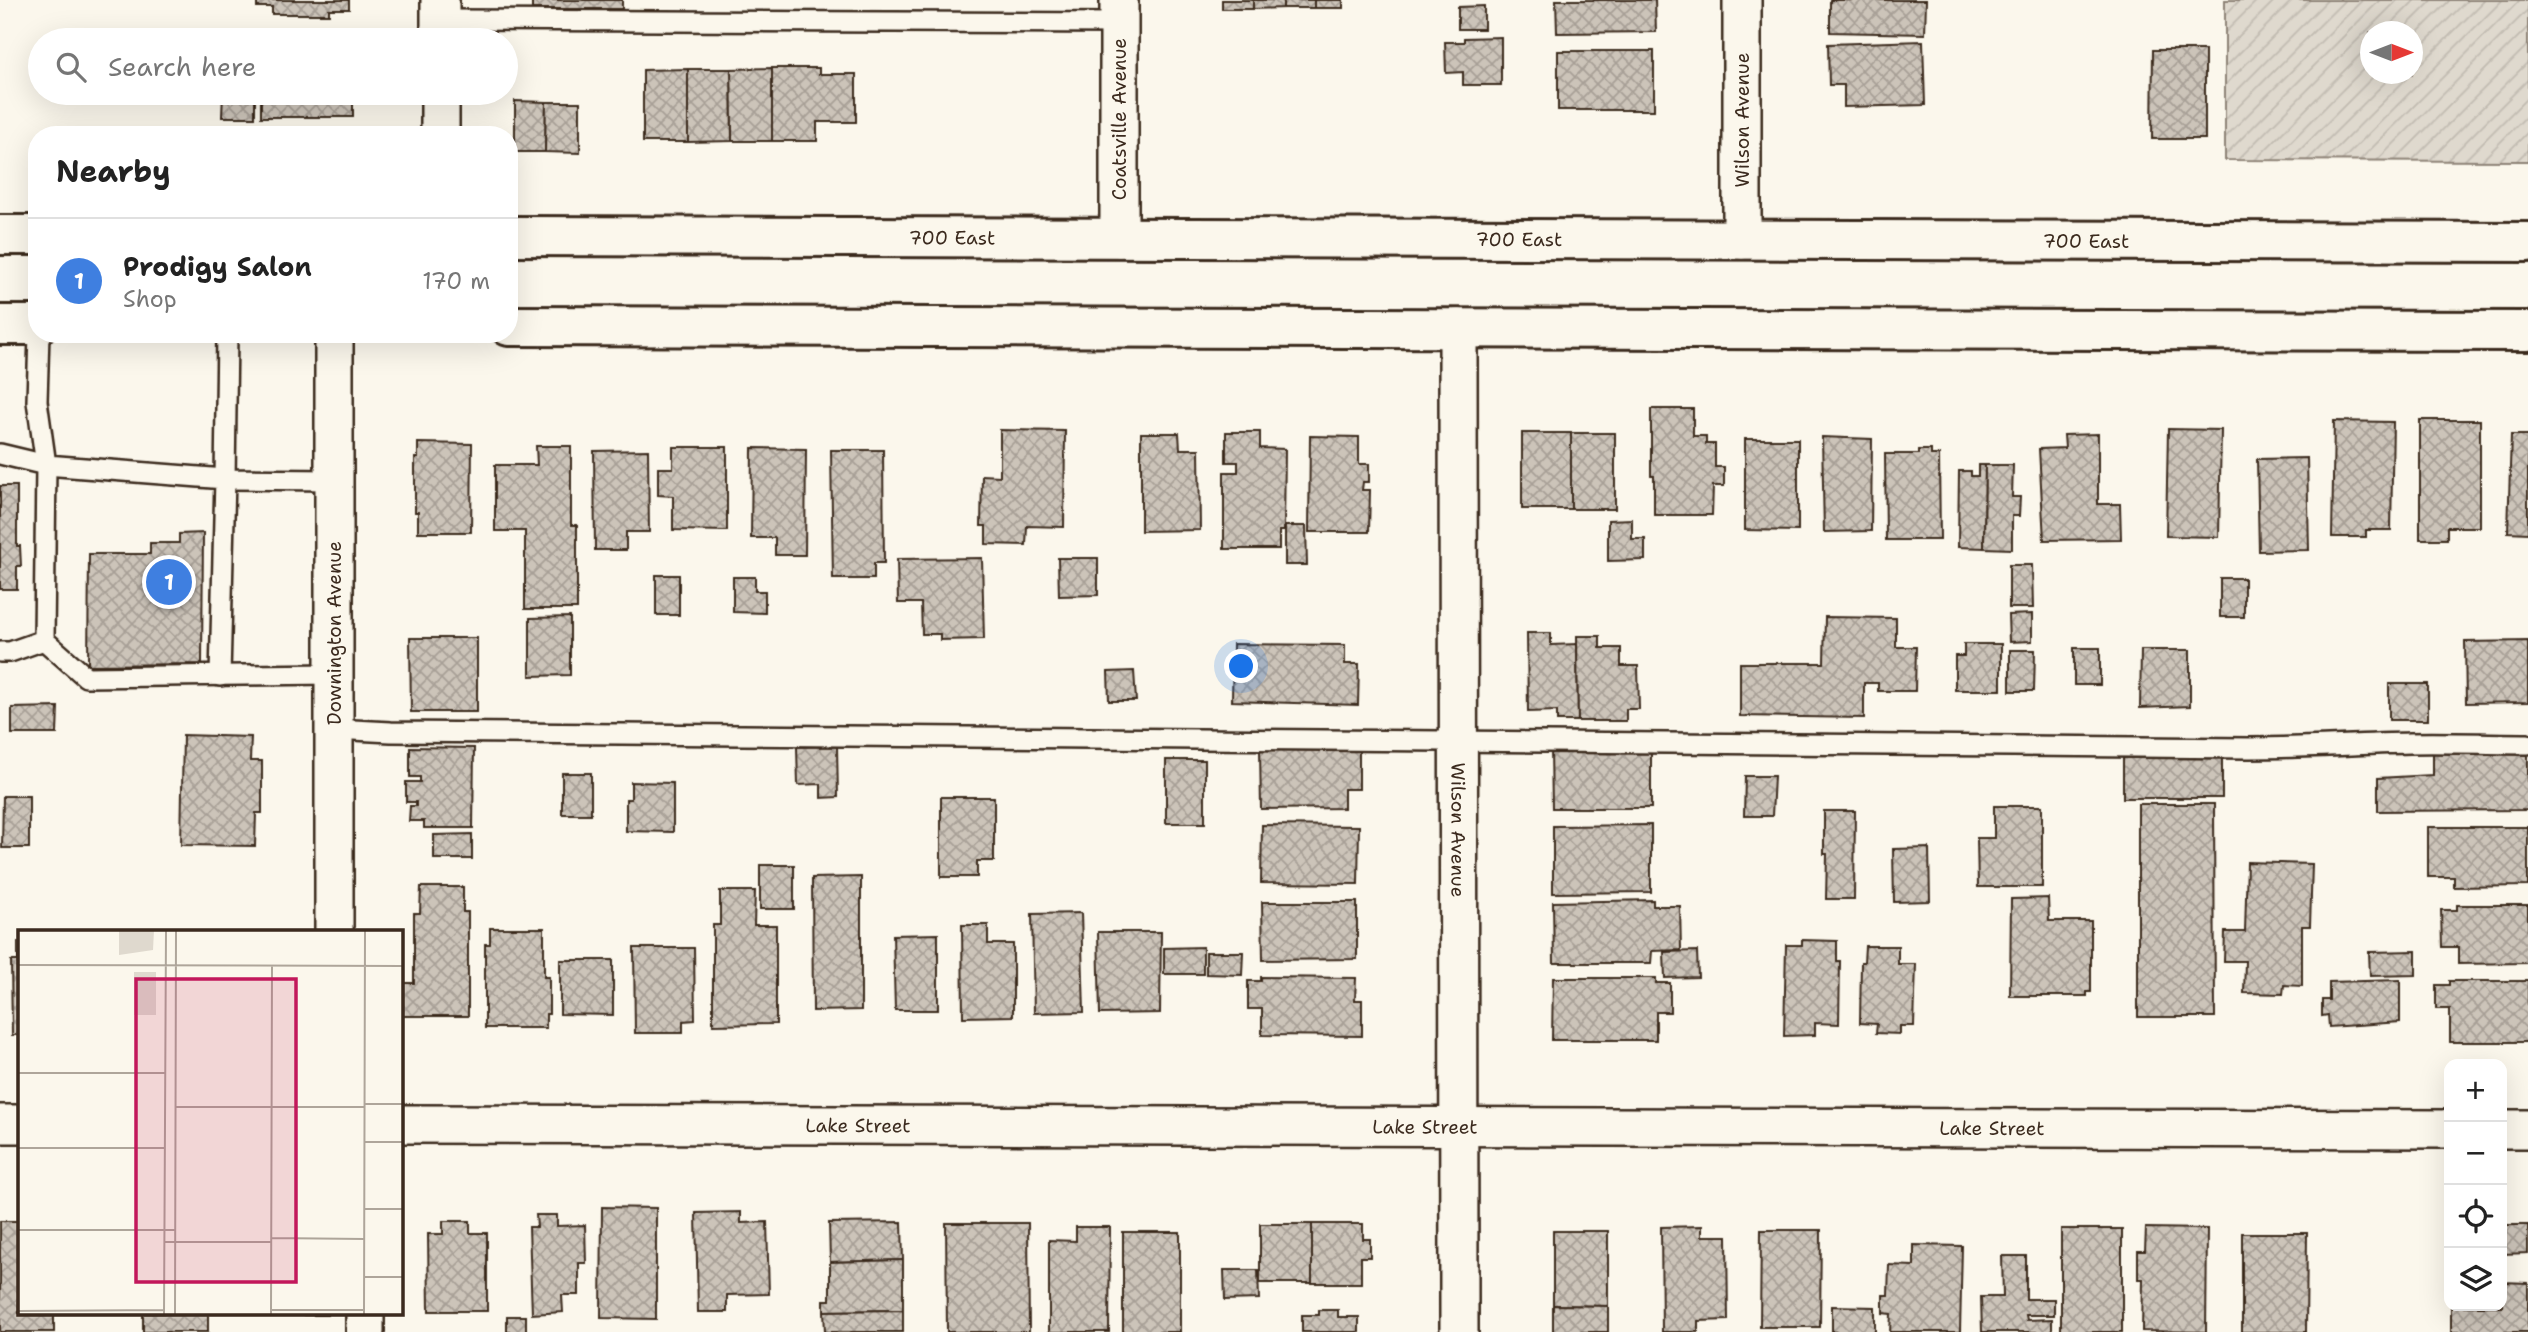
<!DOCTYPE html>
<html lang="en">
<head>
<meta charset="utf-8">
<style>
	body { margin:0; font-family:"Shantell Sans",sans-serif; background:#f6f6f6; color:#222 }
	.controls { position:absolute; right:21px; bottom:21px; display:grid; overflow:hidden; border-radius:14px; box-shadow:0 7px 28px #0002 }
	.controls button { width:63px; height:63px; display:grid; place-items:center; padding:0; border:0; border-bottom:2px solid #e0e0e0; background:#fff; color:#222; font:35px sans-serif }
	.compass { position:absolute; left:2360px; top:21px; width:63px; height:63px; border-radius:50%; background:#fff; box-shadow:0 7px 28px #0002; rotate:90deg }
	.you { position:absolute; left:1242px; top:667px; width:24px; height:24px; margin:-18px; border:5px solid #fff; border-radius:50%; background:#1a73e8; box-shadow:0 0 0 10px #1a73e833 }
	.badge { display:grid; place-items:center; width:46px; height:46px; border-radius:50%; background:#1f6fb2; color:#fff; font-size:23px; font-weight:700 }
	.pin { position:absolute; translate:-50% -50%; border:4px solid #fff; box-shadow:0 2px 7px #0006 }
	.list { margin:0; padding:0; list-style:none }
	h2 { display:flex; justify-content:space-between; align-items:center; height:91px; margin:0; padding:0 28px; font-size:30px }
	h2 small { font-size:23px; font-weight:400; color:#767676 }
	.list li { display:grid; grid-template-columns:46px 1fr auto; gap:21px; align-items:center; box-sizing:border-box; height:126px; padding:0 28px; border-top:2px solid #e0e0e0 }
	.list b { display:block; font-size:26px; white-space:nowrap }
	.list p { margin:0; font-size:23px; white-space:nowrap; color:#767676 }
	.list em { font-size:23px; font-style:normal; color:#767676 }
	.icon { flex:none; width:38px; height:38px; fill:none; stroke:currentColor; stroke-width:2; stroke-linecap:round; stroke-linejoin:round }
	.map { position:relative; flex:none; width:2528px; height:1332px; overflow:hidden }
	.search { position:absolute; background:#fff; box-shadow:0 7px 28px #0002; left:28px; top:28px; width:490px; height:77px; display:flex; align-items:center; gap:18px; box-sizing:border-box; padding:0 24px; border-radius:38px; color:#767676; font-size:26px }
	.panel { position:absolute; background:#fff; box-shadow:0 7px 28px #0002; left:28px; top:126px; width:490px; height:217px; border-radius:28px }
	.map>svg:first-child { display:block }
	.garden { fill:url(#garden-furrows); stroke:#8d8276; stroke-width:2; fill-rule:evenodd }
	.building { fill:url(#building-cross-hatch); stroke:#3b2a1e; stroke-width:2 }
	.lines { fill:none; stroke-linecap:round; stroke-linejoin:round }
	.service-casing { stroke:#3b2a1e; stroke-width:24 }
	.minor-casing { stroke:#3b2a1e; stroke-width:42 }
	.primary-casing { stroke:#3b2a1e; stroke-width:44 }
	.service { stroke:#fbf7ec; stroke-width:19 }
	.minor { stroke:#fbf7ec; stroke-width:37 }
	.primary { stroke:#fbf7ec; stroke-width:38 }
	.labels { text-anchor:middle; stroke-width:5; stroke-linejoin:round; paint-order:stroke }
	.street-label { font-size:19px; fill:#3b2a1e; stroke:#fbf7ec }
	.inset-road { fill:none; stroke:#aea59a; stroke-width:2 }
	.view { fill:#c2185b; fill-opacity:0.15; stroke:#c2185b; stroke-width:3.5 }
	.inset-edge { fill:none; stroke:#3b2a1e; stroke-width:3.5 }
</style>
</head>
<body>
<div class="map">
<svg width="2528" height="1332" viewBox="0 0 2528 1332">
	<defs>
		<pattern id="garden-furrows" width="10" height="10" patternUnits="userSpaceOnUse" patternTransform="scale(1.75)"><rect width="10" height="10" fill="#dfd9ce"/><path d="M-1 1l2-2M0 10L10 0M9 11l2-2" fill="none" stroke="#c0bab0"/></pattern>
		<pattern id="building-cross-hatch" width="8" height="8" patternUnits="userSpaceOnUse" patternTransform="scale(1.75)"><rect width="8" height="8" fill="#ccc4b9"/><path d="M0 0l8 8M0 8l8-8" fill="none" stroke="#a79f96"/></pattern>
	</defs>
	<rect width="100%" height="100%" fill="#fbf7ec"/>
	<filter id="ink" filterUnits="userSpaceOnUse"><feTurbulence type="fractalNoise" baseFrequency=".0143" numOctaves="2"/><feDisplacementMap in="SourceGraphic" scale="14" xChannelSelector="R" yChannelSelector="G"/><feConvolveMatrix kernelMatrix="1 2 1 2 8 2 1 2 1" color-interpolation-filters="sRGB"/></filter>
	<g filter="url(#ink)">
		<path class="garden" d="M2225,0H2528V161L2225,160ZM2370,32H2412V74H2370Z"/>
		<g class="building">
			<polygon points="257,0 349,0 349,9 329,9 329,14 272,14 272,7 257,7"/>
			<rect x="532" y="0" width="90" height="9"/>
			<rect x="1222" y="0" width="31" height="9"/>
			<polygon points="1253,0 1283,0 1283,8 1253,9"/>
			<rect x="1283" y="0" width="31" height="8"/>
			<rect x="1314" y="0" width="29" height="8"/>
			<polygon points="1556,0 1655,0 1656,32 1557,33"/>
			<polygon points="1830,0 1926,0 1925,34 1830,32"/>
			<polygon points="1484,6 1484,29 1458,29 1458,7"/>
			<polygon points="1501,37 1501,85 1463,85 1463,72 1446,73 1445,42 1464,42 1464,38"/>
			<polygon points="1923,41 1925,105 1844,107 1844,85 1829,85 1828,44"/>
			<polygon points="2153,50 2205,50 2205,139 2152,139"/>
			<rect x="1558" y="51" width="96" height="59"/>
			<polygon points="772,68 819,68 819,74 856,74 856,122 817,122 817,141 772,141"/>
			<polygon points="772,68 772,141 732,141 731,69"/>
			<polygon points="688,69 688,142 643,142 643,70"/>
			<polygon points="688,69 731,69 732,141 688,142"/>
			<polygon points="223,93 255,93 255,117 222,117"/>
			<rect x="261" y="93" width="92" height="24"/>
			<polygon points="515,101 546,102 545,152 515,152"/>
			<polygon points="546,102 580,102 580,153 545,152"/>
			<polygon points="1651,409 1693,409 1693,436 1706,436 1706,444 1715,444 1715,467 1724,467 1724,486 1713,486 1712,515 1654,515 1654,476 1651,476"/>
			<polygon points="2420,420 2480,420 2480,527 2447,527 2447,539 2420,539"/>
			<polygon points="2334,421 2393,422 2391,530 2366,530 2366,537 2332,537"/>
			<polygon points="2168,429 2221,430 2219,537 2166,536"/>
			<polygon points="1000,430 1065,431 1064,527 1027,526 1026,545 986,544 986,526 981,526 982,475 1000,476"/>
			<polygon points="1226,432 1260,432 1260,448 1285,449 1284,531 1279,531 1279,549 1224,549 1224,472 1238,472 1238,462 1226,462"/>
			<polygon points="1141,433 1179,433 1180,449 1199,449 1200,530 1141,531"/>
			<rect x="1522" y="433" width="49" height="76"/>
			<rect x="1571" y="433" width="44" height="76"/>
			<polygon points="2098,434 2098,504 2120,504 2121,539 2044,540 2039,449 2065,448 2064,435"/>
			<polygon points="2511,435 2528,435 2528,533 2508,532"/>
			<polygon points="1310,436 1359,437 1359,464 1369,464 1369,482 1363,482 1362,490 1370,490 1369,532 1309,532"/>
			<polygon points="1822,437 1872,439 1871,531 1824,532"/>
			<polygon points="1745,439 1798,439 1798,531 1745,530"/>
			<polygon points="418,443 472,444 471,532 418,532 418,512 415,512 415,458 418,458"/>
			<polygon points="536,446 571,446 571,525 577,525 577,609 525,609 525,531 495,531 495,465 537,465"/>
			<polygon points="673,447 727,447 727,531 673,530 673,496 658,495 658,468 673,468"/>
			<polygon points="752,448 806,449 805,555 775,555 775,538 751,538"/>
			<polygon points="648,450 649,532 626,532 626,550 595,550 594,451"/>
			<polygon points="831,450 883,450 884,563 874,563 874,579 833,579"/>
			<polygon points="1918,450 1931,450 1931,455 1939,455 1940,540 1886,540 1885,454 1918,454"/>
			<polygon points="2307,458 2309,550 2259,551 2257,459"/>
			<polygon points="1978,465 1985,465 1984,548 1958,547 1959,471 1971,471 1971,476 1978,476"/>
			<polygon points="1985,465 2013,465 2012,497 2020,497 2019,516 2012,516 2012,549 1984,548"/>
			<polygon points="0,486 17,486 17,546 20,546 21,566 17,566 17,589 0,589"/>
			<polygon points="1632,519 1632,539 1645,539 1645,560 1608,561 1608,520"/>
			<polygon points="1285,526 1306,526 1307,565 1285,565"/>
			<polygon points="203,533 202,664 88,665 89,554 150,554 150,543 179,543 179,534"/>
			<polygon points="982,558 984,639 940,640 940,634 922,634 921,603 898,603 897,559"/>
			<polygon points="1058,558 1098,558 1098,595 1059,596"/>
			<polygon points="2009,565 2032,565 2033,608 2009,608"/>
			<rect x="656" y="575" width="23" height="40"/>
			<polygon points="733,577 755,577 755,591 765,591 765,613 733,612"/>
			<rect x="2220" y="578" width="24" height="39"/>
			<polygon points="2032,614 2032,641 2009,642 2008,615"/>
			<polygon points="570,617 570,675 530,676 530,618"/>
			<polygon points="1825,617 1896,618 1896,647 1916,647 1915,691 1878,691 1878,683 1864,683 1864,718 1740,716 1740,663 1824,663"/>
			<polygon points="1527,633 1551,633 1551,645 1577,644 1578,721 1557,721 1557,711 1528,712"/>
			<polygon points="1577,636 1600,636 1600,648 1621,648 1621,666 1638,666 1639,709 1626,709 1626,721 1578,721"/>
			<polygon points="410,638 477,638 477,712 411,712"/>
			<polygon points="2528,641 2528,702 2466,703 2465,642"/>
			<polygon points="1233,644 1345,645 1345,664 1359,664 1358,705 1232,701"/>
			<polygon points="1964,644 2001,644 2001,690 1955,690 1955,656 1964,656"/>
			<rect x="2074" y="648" width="26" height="37"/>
			<polygon points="2010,650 2035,650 2034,691 2010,691"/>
			<polygon points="2141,650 2190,650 2190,706 2140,708"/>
			<polygon points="1134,671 1136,701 1109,701 1108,672"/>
			<rect x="2389" y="684" width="39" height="36"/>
			<polygon points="58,707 57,734 12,734 12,708"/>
			<polygon points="183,735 251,737 250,761 262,761 262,813 256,813 255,846 181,845"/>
			<polygon points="837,746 838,797 821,798 821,784 798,785 797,747"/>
			<polygon points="410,747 474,748 473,828 424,828 424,821 409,821 410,806 416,806 416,802 406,802 406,782 420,782 420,777 410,777"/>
			<polygon points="1359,748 1359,789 1344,789 1344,808 1261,809 1260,750"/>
			<polygon points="1551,749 1651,749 1651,808 1552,808"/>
			<polygon points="2433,751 2528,752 2528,810 2378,811 2378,778 2433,775"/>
			<rect x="2123" y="758" width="99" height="40"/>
			<rect x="1166" y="760" width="39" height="63"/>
			<rect x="562" y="773" width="29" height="41"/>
			<polygon points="1745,776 1774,776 1772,816 1744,816"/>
			<polygon points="631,782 673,783 673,832 626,831 626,799 631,799"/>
			<polygon points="3,796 29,796 29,848 2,848"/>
			<polygon points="941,797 994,797 994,861 977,861 977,877 941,877"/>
			<polygon points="2138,804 2214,804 2215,1017 2138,1017"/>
			<polygon points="1994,806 2042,806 2042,887 1978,887 1977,838 1994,838"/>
			<polygon points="1824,811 1855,811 1854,899 1826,899 1827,854 1824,854"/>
			<polygon points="1262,825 1359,826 1358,884 1261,883"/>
			<polygon points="1651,825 1651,892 1553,893 1553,826"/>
			<polygon points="2428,827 2528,827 2528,886 2454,887 2454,877 2428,877"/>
			<polygon points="472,834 472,859 434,859 434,835"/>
			<polygon points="1929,848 1930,901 1894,902 1893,849"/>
			<polygon points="2247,862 2312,864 2310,926 2302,926 2302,986 2284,985 2283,994 2244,993 2245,961 2224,961 2225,932 2245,932"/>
			<rect x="760" y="865" width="34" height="44"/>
			<polygon points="861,877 861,1010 813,1011 812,878"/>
			<polygon points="421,887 463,887 463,912 468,912 468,1016 402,1016 402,983 414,983 414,913 420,913"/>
			<polygon points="720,891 755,891 754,925 776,925 776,1024 713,1025 713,925 720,925"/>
			<polygon points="2048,898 2049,921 2091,921 2091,992 2087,992 2087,996 2010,996 2011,899"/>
			<polygon points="1653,900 1653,906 1680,906 1681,950 1652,951 1651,963 1554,963 1553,902"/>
			<polygon points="1262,902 1357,902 1357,959 1263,960"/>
			<polygon points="2457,905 2528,905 2528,963 2458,964 2458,947 2442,947 2441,910 2457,910"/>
			<polygon points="1081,913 1084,1012 1034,1013 1032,914"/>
			<polygon points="962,925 988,925 988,944 1013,944 1013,1016 963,1017"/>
			<polygon points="490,928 544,928 544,977 549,977 549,1014 546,1014 546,1028 485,1028 485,944 490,944"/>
			<polygon points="1098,932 1161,932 1160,1013 1100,1014"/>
			<polygon points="938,934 938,1010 895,1010 893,935"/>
			<polygon points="1802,940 1837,941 1837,961 1840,961 1839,1024 1815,1023 1815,1035 1784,1036 1786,945 1802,945"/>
			<polygon points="18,941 19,1035 12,1035 11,961 18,961"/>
			<polygon points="1865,946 1898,946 1898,964 1916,964 1914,1026 1900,1026 1900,1034 1876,1033 1877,1024 1860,1023 1861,962 1864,962"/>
			<polygon points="1203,947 1203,974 1164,974 1164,948"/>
			<polygon points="634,948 694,948 695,1020 683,1021 683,1033 635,1033"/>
			<polygon points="1697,951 1698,977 1665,978 1664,952"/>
			<polygon points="2416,951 2416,975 2370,976 2369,952"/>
			<polygon points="1206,952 1243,952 1242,975 1206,974"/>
			<polygon points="560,960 613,960 613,1015 560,1014"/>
			<polygon points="1261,977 1356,978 1355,1000 1362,1000 1362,1036 1262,1035 1262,1009 1248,1009 1248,981 1261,981"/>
			<polygon points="1553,978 1656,978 1656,983 1670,983 1670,1012 1656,1012 1656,1040 1552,1040"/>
			<polygon points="2400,980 2400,1022 2329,1027 2328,1015 2322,1016 2322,1000 2329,1000 2329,982"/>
			<polygon points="2449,981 2528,981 2528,1042 2450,1042 2450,1009 2436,1009 2436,985 2449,985"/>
			<polygon points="602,1207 656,1208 656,1319 601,1318"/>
			<polygon points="741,1212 741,1223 767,1222 769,1294 727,1295 727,1312 698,1312 696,1213"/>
			<polygon points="536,1215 557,1215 557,1226 585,1225 586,1263 579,1263 579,1295 562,1295 563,1312 532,1314 529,1227 537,1227"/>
			<polygon points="0,1221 19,1221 19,1313 54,1313 54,1332 0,1332"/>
			<polygon points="443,1221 470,1221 470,1233 487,1233 487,1311 429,1311 428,1234 443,1234"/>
			<polygon points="902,1222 903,1260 830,1262 829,1223"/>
			<polygon points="946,1223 1028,1223 1029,1332 947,1332"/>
			<rect x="1260" y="1224" width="52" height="59"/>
			<polygon points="1312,1224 1363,1224 1363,1239 1370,1239 1370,1257 1361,1257 1361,1283 1312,1283"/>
			<polygon points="2502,1225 2528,1225 2528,1253 2502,1254"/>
			<polygon points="1702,1226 1702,1236 1727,1236 1728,1320 1698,1321 1698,1332 1662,1332 1661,1227"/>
			<polygon points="1076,1227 1110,1227 1109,1332 1049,1332 1049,1240 1076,1241"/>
			<polygon points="2146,1228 2207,1229 2206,1332 2142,1331 2143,1279 2138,1279 2138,1251 2145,1251"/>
			<rect x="2061" y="1229" width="61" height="103"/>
			<polygon points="1761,1230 1821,1230 1820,1327 1760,1327"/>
			<polygon points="1553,1231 1608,1231 1608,1306 1553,1305"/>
			<rect x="1123" y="1232" width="57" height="100"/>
			<polygon points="2242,1233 2307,1233 2306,1332 2242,1332"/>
			<polygon points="1914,1245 1962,1246 1960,1332 1890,1332 1891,1314 1883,1313 1883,1295 1888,1295 1889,1265 1914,1266"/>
			<polygon points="2002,1256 2026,1256 2026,1299 2054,1299 2054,1315 2026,1315 2027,1320 2052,1319 2052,1332 1982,1332 1981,1297 2003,1297"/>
			<polygon points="903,1260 903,1310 824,1311 824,1300 830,1300 830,1262"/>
			<polygon points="1224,1270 1258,1270 1259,1299 1225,1300"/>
			<polygon points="2502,1282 2528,1283 2528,1332 2451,1332 2451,1306 2502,1306"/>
			<polygon points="1553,1305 1608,1306 1608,1332 1553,1332"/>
			<polygon points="1832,1306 1875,1307 1875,1332 1832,1332"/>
			<polygon points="903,1310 903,1332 825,1332 824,1311"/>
			<polygon points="1319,1310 1338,1310 1338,1317 1359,1317 1359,1332 1302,1332 1302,1315 1319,1315"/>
			<rect x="143" y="1313" width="65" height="19"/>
			<rect x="276" y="1313" width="51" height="2"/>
			<rect x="507" y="1316" width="19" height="16"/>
		</g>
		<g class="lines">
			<g class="service-casing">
				<g id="service">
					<polyline points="440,20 1119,23"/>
					<polyline points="39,334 37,401 46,465 225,479 220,676"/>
					<polyline points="227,334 225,479 334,480"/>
					<polyline points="0,454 46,465 44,640 10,652 0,652"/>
					<polyline points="44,640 86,677 334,674"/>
					<path d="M334,729L391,732C1010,734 1629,743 2249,748C2302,748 2356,744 2410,743C2449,742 2489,744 2528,744"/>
				</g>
			</g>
			<g class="minor-casing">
				<g id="minor">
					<polyline points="440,0 440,40"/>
					<polyline points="1119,0 1119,238"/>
					<polyline points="1742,0 1742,240"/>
					<polyline points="440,93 440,135"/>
					<path id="s1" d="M1458,328L1459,1332"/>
					<polyline points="334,334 334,931"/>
					<polyline points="0,1124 19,1124"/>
					<path id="s2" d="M401,1124L2449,1129"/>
					<polyline points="2502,1129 2528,1129"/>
					<polyline points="365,1332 365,1313"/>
				</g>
			</g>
			<g class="primary-casing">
				<g id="primary">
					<polyline points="0,235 37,235"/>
					<path id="s3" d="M509,236L2528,242"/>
					<polyline points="0,325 37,325"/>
					<polyline points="509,326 2528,331"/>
				</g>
			</g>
			<use href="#service" class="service"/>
			<use href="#minor" class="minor"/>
			<use href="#primary" class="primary"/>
		</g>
	</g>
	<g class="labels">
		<g class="street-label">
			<text transform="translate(1119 119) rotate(-90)" y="7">Coatsville Avenue</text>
			<text transform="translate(1742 120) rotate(-90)" y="7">Wilson Avenue</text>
			<text dy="7" stroke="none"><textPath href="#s3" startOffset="443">700 East</textPath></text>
			<text dy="7" stroke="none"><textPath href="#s3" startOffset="1010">700 East</textPath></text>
			<text dy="7" stroke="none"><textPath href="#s3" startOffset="1577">700 East</textPath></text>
			<text transform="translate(334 633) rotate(-90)" y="7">Downington Avenue</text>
			<text dy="7" stroke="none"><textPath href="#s1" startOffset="502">Wilson Avenue</textPath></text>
			<text dy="7" stroke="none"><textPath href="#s2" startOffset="457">Lake Street</textPath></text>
			<text dy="7" stroke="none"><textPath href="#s2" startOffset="1024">Lake Street</textPath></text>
			<text dy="7" stroke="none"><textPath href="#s2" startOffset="1591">Lake Street</textPath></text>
		</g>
	</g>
	<g transform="translate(18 930)">
		<rect width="385" height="385" fill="#fbf7ec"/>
		<path d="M101,0H136L135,20L101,25Z" fill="#dfd9ce"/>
		<path d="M116,42H138V85H116Z" fill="#dfd9ce"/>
		<path class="inset-road" d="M0,35L385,36M0,143H147M347,174H385M158,177H347M347,212H385M0,218H147M347,279H385M0,300H158M253,308L347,309M147,312H253M347,347H385M253,380H346M0,381L146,380M146,385L148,0M157,385L158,0M253,385L254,36M346,385L347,0"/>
		<path class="view" d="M118,49H278V352H118Z"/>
		<rect width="385" height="385" class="inset-edge"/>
	</g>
</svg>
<div class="controls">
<button>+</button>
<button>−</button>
<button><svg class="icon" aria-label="locate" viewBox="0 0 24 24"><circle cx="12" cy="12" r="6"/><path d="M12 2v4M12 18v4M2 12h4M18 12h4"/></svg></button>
<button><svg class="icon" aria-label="layers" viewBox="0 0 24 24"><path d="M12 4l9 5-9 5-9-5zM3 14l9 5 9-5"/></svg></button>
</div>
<svg class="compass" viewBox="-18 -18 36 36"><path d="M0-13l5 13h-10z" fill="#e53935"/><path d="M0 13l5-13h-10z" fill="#767676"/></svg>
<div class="you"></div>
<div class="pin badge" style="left:169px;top:582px;background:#3f7fe0">1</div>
<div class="search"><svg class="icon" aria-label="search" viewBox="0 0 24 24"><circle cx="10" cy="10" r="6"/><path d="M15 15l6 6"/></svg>Search here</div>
<section class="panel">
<h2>Nearby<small></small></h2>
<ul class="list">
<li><span class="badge" style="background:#3f7fe0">1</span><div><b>Prodigy Salon</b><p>Shop</p></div><em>170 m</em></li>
</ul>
</section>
</div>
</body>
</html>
